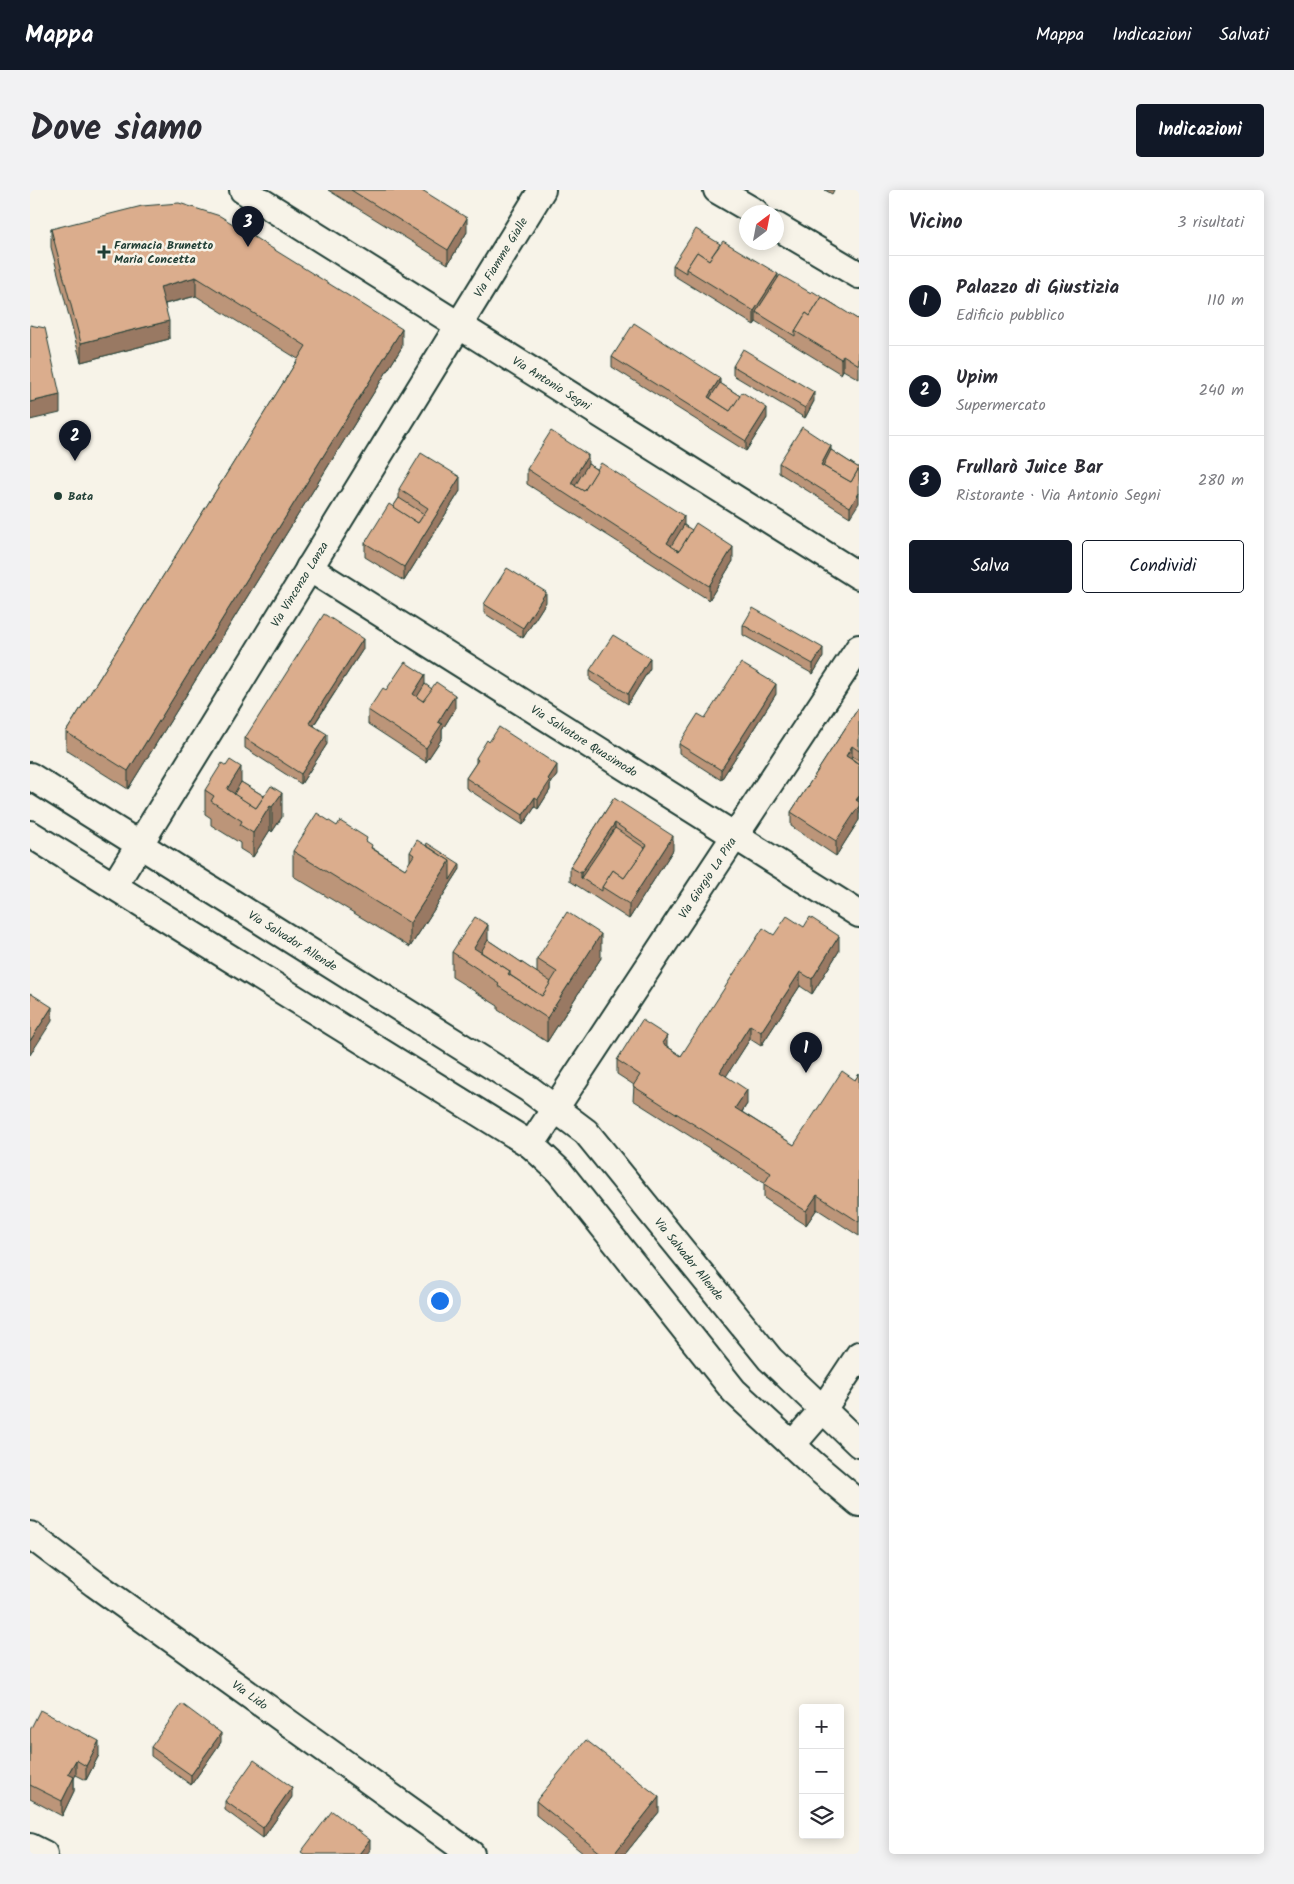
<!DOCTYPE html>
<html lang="it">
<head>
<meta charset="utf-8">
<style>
	body { margin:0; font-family:Kalam,sans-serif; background:#f2f2f3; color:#2b2b33 }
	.controls { position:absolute; right:15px; bottom:15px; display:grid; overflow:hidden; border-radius:5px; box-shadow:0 2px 12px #0003 }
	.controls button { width:45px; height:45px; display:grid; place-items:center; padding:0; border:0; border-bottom:1px solid #e1e1e2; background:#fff; color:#2b2b33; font:25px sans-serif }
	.compass { position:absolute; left:709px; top:15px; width:45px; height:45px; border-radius:50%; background:#fff; box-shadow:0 2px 12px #0003; rotate:32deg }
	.you { position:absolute; left:409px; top:1110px; width:18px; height:18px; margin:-12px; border:4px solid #fff; border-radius:50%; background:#1a73e8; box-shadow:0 0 0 8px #1a73e833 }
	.badge { display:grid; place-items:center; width:32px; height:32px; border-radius:50%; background:#111827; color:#fff; font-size:16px; font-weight:700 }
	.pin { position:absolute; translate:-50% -41px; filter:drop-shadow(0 1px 2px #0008) }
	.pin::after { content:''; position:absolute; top:26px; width:18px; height:15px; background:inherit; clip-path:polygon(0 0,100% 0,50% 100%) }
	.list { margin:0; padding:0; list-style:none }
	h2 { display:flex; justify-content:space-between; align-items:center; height:65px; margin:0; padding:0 20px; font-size:21px }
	h2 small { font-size:16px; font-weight:400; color:#7c7c81 }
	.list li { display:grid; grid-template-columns:32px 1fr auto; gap:15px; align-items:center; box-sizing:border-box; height:90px; padding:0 20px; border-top:1px solid #e1e1e2 }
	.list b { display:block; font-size:19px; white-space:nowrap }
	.list p { margin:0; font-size:16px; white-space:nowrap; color:#7c7c81 }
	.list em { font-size:16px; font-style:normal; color:#7c7c81 }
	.actions { display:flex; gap:10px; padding:15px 20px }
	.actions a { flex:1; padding:11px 0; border:1px solid #111827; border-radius:5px; text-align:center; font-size:18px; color:#111827 }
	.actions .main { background:#111827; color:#fff }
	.icon { flex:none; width:28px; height:28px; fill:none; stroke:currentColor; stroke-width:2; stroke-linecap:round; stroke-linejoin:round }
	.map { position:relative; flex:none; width:829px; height:1664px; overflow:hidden; border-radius:5px }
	header { display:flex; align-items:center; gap:30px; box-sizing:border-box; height:70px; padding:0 25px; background:#111827; color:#fff }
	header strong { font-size:24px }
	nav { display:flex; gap:28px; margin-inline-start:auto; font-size:18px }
	.intro { display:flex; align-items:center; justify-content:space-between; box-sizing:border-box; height:120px; padding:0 30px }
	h1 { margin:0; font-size:35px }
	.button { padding:12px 22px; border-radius:5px; background:#111827; color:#fff; font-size:18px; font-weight:700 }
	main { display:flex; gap:30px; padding:0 30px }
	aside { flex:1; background:#fff; border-radius:5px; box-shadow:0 2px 12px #0003 }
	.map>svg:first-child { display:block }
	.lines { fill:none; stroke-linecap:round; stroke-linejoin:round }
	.minor-casing { stroke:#1f3d34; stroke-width:30 }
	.minor { stroke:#f7f3e8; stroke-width:26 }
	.wall { fill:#bc9579; stroke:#1f3d34 }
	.shaded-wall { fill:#997963; stroke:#1f3d34 }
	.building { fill:#dbad8d; stroke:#1f3d34 }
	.poi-dot { fill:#1f3d34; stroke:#f7f3e8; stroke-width:2 }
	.labels { text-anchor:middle; stroke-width:5; stroke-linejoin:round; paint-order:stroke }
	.poi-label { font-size:12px; font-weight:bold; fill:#1f3d34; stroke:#f7f3e8; text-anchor:start }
	.street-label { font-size:12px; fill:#1f3d34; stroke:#f7f3e8 }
</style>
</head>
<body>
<header>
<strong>Mappa</strong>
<nav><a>Mappa</a><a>Indicazioni</a><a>Salvati</a></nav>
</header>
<div class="intro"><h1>Dove siamo</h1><a class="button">Indicazioni</a></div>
<main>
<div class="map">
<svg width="829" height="1664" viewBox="0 0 829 1664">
	<rect width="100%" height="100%" fill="#f7f3e8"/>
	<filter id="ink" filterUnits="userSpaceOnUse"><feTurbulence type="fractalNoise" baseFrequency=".02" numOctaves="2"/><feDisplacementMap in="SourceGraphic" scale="10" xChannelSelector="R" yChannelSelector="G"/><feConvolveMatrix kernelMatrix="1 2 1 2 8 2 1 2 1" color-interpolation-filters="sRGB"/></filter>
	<g filter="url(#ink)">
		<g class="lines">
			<g class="minor-casing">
				<g id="minor">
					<path id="s1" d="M213,0L829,386"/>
					<polyline points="687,0 725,22"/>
					<polyline points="746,36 829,85"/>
					<path id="s2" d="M279,378L829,724"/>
					<path id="s3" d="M0,586L499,899L556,942L740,1169L829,1254"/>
					<polyline points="0,644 501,955 529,981 704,1201 784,1275 829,1313"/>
					<path id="s4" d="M84,696L512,0"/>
					<path id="s5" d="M501,955L829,458"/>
					<polyline points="762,1255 794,1218 829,1165"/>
					<path id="s6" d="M0,1345L65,1394L441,1664"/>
					<polyline points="0,1657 14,1664"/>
				</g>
			</g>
			<use href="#minor" class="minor"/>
		</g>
		<g class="wall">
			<polygon points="298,0 392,0 437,42 418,74"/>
			<polygon points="795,0 804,0 802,4"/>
			<polygon points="21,39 372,157 98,599 36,560 36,542 268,169 166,106 135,114 139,149 51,172 21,57"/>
			<polygon points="643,75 748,88 781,103 829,130 829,189 813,180 811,184 726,132 724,135 643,85"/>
			<polygon points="582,167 690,193 710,206 737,228 716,261 582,177"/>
			<polygon points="703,176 784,211 775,228 703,185"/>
			<polygon points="801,260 829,278 820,327 749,283 749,273"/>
			<polygon points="558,274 654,335 703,371 679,410 497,294 497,279"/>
			<polygon points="369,299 430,301 374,391 335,367 335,353 363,317 369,308"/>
			<polygon points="516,412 493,448 454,423 454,414"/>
			<polygon points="713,435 793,467 783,484 713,445"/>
			<polygon points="333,459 284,535 297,554 271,594 215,558 215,548"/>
			<polygon points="620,478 598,514 560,490 560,480"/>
			<polygon points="395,494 425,519 412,540 412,548 396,572 338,534 338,520 356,500"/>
			<polygon points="746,504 691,590 649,563 649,554 675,528"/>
			<polygon points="829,517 829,630 806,666 761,636 761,622"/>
			<polygon points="459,552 527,585 520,595 520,600 508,619 505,617 493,635 436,598 436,588 446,573 446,568"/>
			<polygon points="211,592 234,606 252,627 242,642 240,640 223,667 210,659 210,653 181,635 181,628 175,624 175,600"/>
			<polygon points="584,608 643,660 599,729 540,691 540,677"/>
			<polygon points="307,636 337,652 342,658 375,679 380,672 380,662 430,679 380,757 263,686 263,661"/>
			<polygon points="744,745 809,761 782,804 770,796 731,856 720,849 696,886 717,914 712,922 764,955 825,890 829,884 829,1046 787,1019 776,1035 734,1008 734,993 603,910 604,895 587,884 587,870 637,856 651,866"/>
			<polygon points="458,750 507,783 507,769 571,768 517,852 468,820 468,816 422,787 422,762"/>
			<polygon points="0,1540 69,1565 56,1590 46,1585 44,1587 44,1601 32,1626 0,1609"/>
			<polygon points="191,1552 161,1595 121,1566 121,1557"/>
			<polygon points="262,1607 233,1648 195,1620 195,1611"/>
			<polygon points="506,1611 629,1622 595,1664 554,1664 506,1625"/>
		</g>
		<g class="shaded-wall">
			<polygon points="437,28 437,42 418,74 418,60"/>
			<polygon points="748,84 748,98 726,122 726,132 724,135 724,121"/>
			<polygon points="166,87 166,106 130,115 130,97"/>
			<polygon points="139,131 139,149 51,172 51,153"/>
			<polygon points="372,139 372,157 98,599 98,581"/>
			<polygon points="813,165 813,180 811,184 811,169"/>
			<polygon points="690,188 690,198 678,212 678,207"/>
			<polygon points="784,202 784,211 775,228 775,218"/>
			<polygon points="30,205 30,223 0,230 0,212"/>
			<polygon points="737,218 737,228 716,261 716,251"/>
			<polygon points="801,256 801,265 793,281 791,275"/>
			<polygon points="558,265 558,279 541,302 541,293"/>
			<polygon points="430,287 430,301 374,391 374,377"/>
			<polygon points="829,303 829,313 820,327 820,317"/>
			<polygon points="654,326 654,340 639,364 637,353"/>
			<polygon points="703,357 703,371 679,410 679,396"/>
			<polygon points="516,402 516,412 493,448 493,438"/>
			<polygon points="333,449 333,459 279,542 279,533"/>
			<polygon points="793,458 793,467 783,484 783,474"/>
			<polygon points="620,468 620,478 598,514 598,504"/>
			<polygon points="395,485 395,499 383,513 383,504"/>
			<polygon points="746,494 746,504 691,590 691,580"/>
			<polygon points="425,505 425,519 412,540 412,548 396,572 396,558 408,532"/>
			<polygon points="297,544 297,554 271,594 271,584"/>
			<polygon points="822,556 822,571 816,566"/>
			<polygon points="527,575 527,585 520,595 520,600 508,619 508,609 518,589"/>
			<polygon points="211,577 211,602 202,617 197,599"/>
			<polygon points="252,603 252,627 242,642 242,617"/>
			<polygon points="829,606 829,630 806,666 806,651"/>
			<polygon points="505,607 505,617 493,635 493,625"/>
			<polygon points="240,616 240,640 223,667 223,643"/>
			<polygon points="585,633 585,647 551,688 551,683"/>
			<polygon points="643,646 643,660 599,729 599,714"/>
			<polygon points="420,671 430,674 430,679 380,757 380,733"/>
			<polygon points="458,735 458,760 448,775 444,758"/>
			<polygon points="571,744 571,768 517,852 517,828"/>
			<polygon points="809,746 809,761 782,804 782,789"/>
			<polygon points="770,782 770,796 731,856 731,842"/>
			<polygon points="22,817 22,831 0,865 0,851"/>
			<polygon points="720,835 720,849 690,896 690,882"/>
			<polygon points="637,846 637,860 632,853"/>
			<polygon points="717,900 717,914 705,932 705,918"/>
			<polygon points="787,1005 787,1019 776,1035 776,1021"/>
			<polygon points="191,1543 191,1552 161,1595 161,1585"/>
			<polygon points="69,1551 69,1565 56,1590 56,1576"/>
			<polygon points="46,1570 46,1585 38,1598 38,1584"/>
			<polygon points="44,1587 44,1601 32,1626 32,1611"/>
			<polygon points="262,1597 262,1607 233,1648 233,1638"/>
			<polygon points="629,1607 629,1622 595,1664 584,1664"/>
			<polygon points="340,1650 340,1660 337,1664 329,1664"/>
		</g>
		<g class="building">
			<polygon points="321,0 392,0 437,28 418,60"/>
			<polygon points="149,13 190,26 372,139 98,581 36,542 276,156 166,87 130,97 139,131 51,153 21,39 112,16"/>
			<polygon points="666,39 690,54 679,70 667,62 656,79 656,83 643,75"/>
			<polygon points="693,51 748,84 724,121 656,79 667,62 679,70"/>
			<polygon points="750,85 781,103 782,101 808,117 792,107 780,126 776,123 765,141 765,146 726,122"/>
			<polygon points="792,107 829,130 829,175 813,165 811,169 765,141 776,123 780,126"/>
			<polygon points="604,133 690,188 678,207 700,221 712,202 737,218 716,251 582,167"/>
			<polygon points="0,135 15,138 30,205 0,212"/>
			<polygon points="713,159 784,202 775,218 703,176"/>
			<polygon points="690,193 710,206 700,221 680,208"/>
			<polygon points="772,237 801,256 791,275 821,292 829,278 829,303 820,317 749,273"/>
			<polygon points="521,241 558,265 541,293 554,301 571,273 654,326 637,353 649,361 666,333 703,357 679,396 497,279"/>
			<polygon points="801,260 829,278 821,292 793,276"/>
			<polygon points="391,263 430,287 374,377 335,353 359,314 388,333 398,318 369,299"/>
			<polygon points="558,274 567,280 554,301 545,296"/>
			<polygon points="369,308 394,324 388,333 363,317"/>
			<polygon points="654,335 662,340 649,361 641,356"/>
			<polygon points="477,378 516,402 493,438 454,414"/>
			<polygon points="723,418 793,458 783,474 713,435"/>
			<polygon points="294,424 333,449 279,533 297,544 271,584 215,548"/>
			<polygon points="583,445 620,468 598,504 560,480"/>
			<polygon points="375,472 395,485 383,504 393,511 406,492 425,505 408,532 412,534 396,558 338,520 353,498 356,500"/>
			<polygon points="711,473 746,494 691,580 649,554 668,524 675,528"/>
			<polygon points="395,494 402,499 393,511 387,507"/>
			<polygon points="829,517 829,561 822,556 816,566 829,574 829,606 826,610 829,612 829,616 806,651 761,622"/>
			<polygon points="469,537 527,575 518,589 520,591 508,609 505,607 493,625 436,588 448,570 446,568 457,550 459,552"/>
			<polygon points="822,566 829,570 829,574 821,568"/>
			<polygon points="200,570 211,577 197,599 226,618 241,596 252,603 242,617 240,616 223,643 210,635 212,631 181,611 184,606 175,600 192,573 196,576"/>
			<polygon points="211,592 234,606 226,618 204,604"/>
			<polygon points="584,608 643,646 599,714 572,697 583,680 594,688 617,655 585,633 551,683 540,677"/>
			<polygon points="287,623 307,636 310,631 337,648 336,651 342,655 341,658 375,679 384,665 380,662 387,650 420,671 380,733 263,661"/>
			<polygon points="585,638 615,658 594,688 583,680 572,697 572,701 551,688"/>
			<polygon points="397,653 430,674 420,690 420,671 396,655"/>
			<polygon points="537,722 571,744 517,828 468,796 469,793 422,762 445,727 458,735 444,758 480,781 478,784 512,806 527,782 507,769"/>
			<polygon points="757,726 774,737 780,727 809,746 782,789 770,782 731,842 720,835 690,882 717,900 705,918 764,955 812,881 825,890 829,884 829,1032 787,1005 776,1021 734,994 741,983 603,896 610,885 587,870 612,830 637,846 632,853 651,866 733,738 744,745"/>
			<polygon points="458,750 521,792 512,806 480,785 480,781 451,762"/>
			<polygon points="0,803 22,817 0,851"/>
			<polygon points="152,1514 191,1543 161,1585 121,1557"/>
			<polygon points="10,1520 69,1551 56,1576 46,1570 38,1584 44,1587 32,1611 0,1595 0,1540"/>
			<polygon points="556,1550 629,1607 584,1664 572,1664 506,1611"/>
			<polygon points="224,1570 262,1597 233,1638 195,1611"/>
			<polygon points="302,1621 340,1650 329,1664 274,1664 271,1662"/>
		</g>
	</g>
	<g class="poi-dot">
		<path d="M71.5 54.5h5v5h5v5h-5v5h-5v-5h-5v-5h5z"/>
		<circle cx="28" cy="306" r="5"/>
	</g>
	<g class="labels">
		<g class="poi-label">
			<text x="84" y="59">Farmacia Brunetto<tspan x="84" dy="14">Maria Concetta</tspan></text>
			<text x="38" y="310">Bata</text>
		</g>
		<g class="street-label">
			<text dy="4" stroke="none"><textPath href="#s4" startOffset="738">Via Fiamme Gialle</textPath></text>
			<text dy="4" stroke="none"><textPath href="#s1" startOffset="364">Via Antonio Segni</textPath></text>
			<text dy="4" stroke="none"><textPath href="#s4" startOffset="354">Via Vincenzo Lanza</textPath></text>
			<text dy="4" stroke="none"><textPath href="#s2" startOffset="325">Via Salvatore Quasimodo</textPath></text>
			<text dy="4" stroke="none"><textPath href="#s5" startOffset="320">Via Giorgio La Pira</textPath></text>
			<text dy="4" stroke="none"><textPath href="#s3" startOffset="310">Via Salvador Allende</textPath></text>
			<text dy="4" stroke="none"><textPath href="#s3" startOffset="824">Via Salvador Allende</textPath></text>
			<text dy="4" stroke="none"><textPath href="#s6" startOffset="272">Via Lido</textPath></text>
		</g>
	</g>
</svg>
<div class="controls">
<button>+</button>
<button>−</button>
<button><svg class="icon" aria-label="layers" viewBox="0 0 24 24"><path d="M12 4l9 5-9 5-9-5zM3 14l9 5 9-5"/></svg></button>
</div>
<svg class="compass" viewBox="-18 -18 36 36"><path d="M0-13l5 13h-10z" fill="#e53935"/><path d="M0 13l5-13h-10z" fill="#7c7c81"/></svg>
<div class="you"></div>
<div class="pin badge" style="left:776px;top:883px">1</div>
<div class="pin badge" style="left:45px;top:271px">2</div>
<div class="pin badge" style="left:218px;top:57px">3</div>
</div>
<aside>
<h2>Vicino<small>3 risultati</small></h2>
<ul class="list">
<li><span class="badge">1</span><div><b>Palazzo di Giustizia</b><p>Edificio pubblico</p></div><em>110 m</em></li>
<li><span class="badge">2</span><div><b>Upim</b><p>Supermercato</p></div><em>240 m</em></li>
<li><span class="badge">3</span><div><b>Frullarò Juice Bar</b><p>Ristorante · Via Antonio Segni</p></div><em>280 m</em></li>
</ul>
<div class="actions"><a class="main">Salva</a><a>Condividi</a></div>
</aside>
</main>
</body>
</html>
